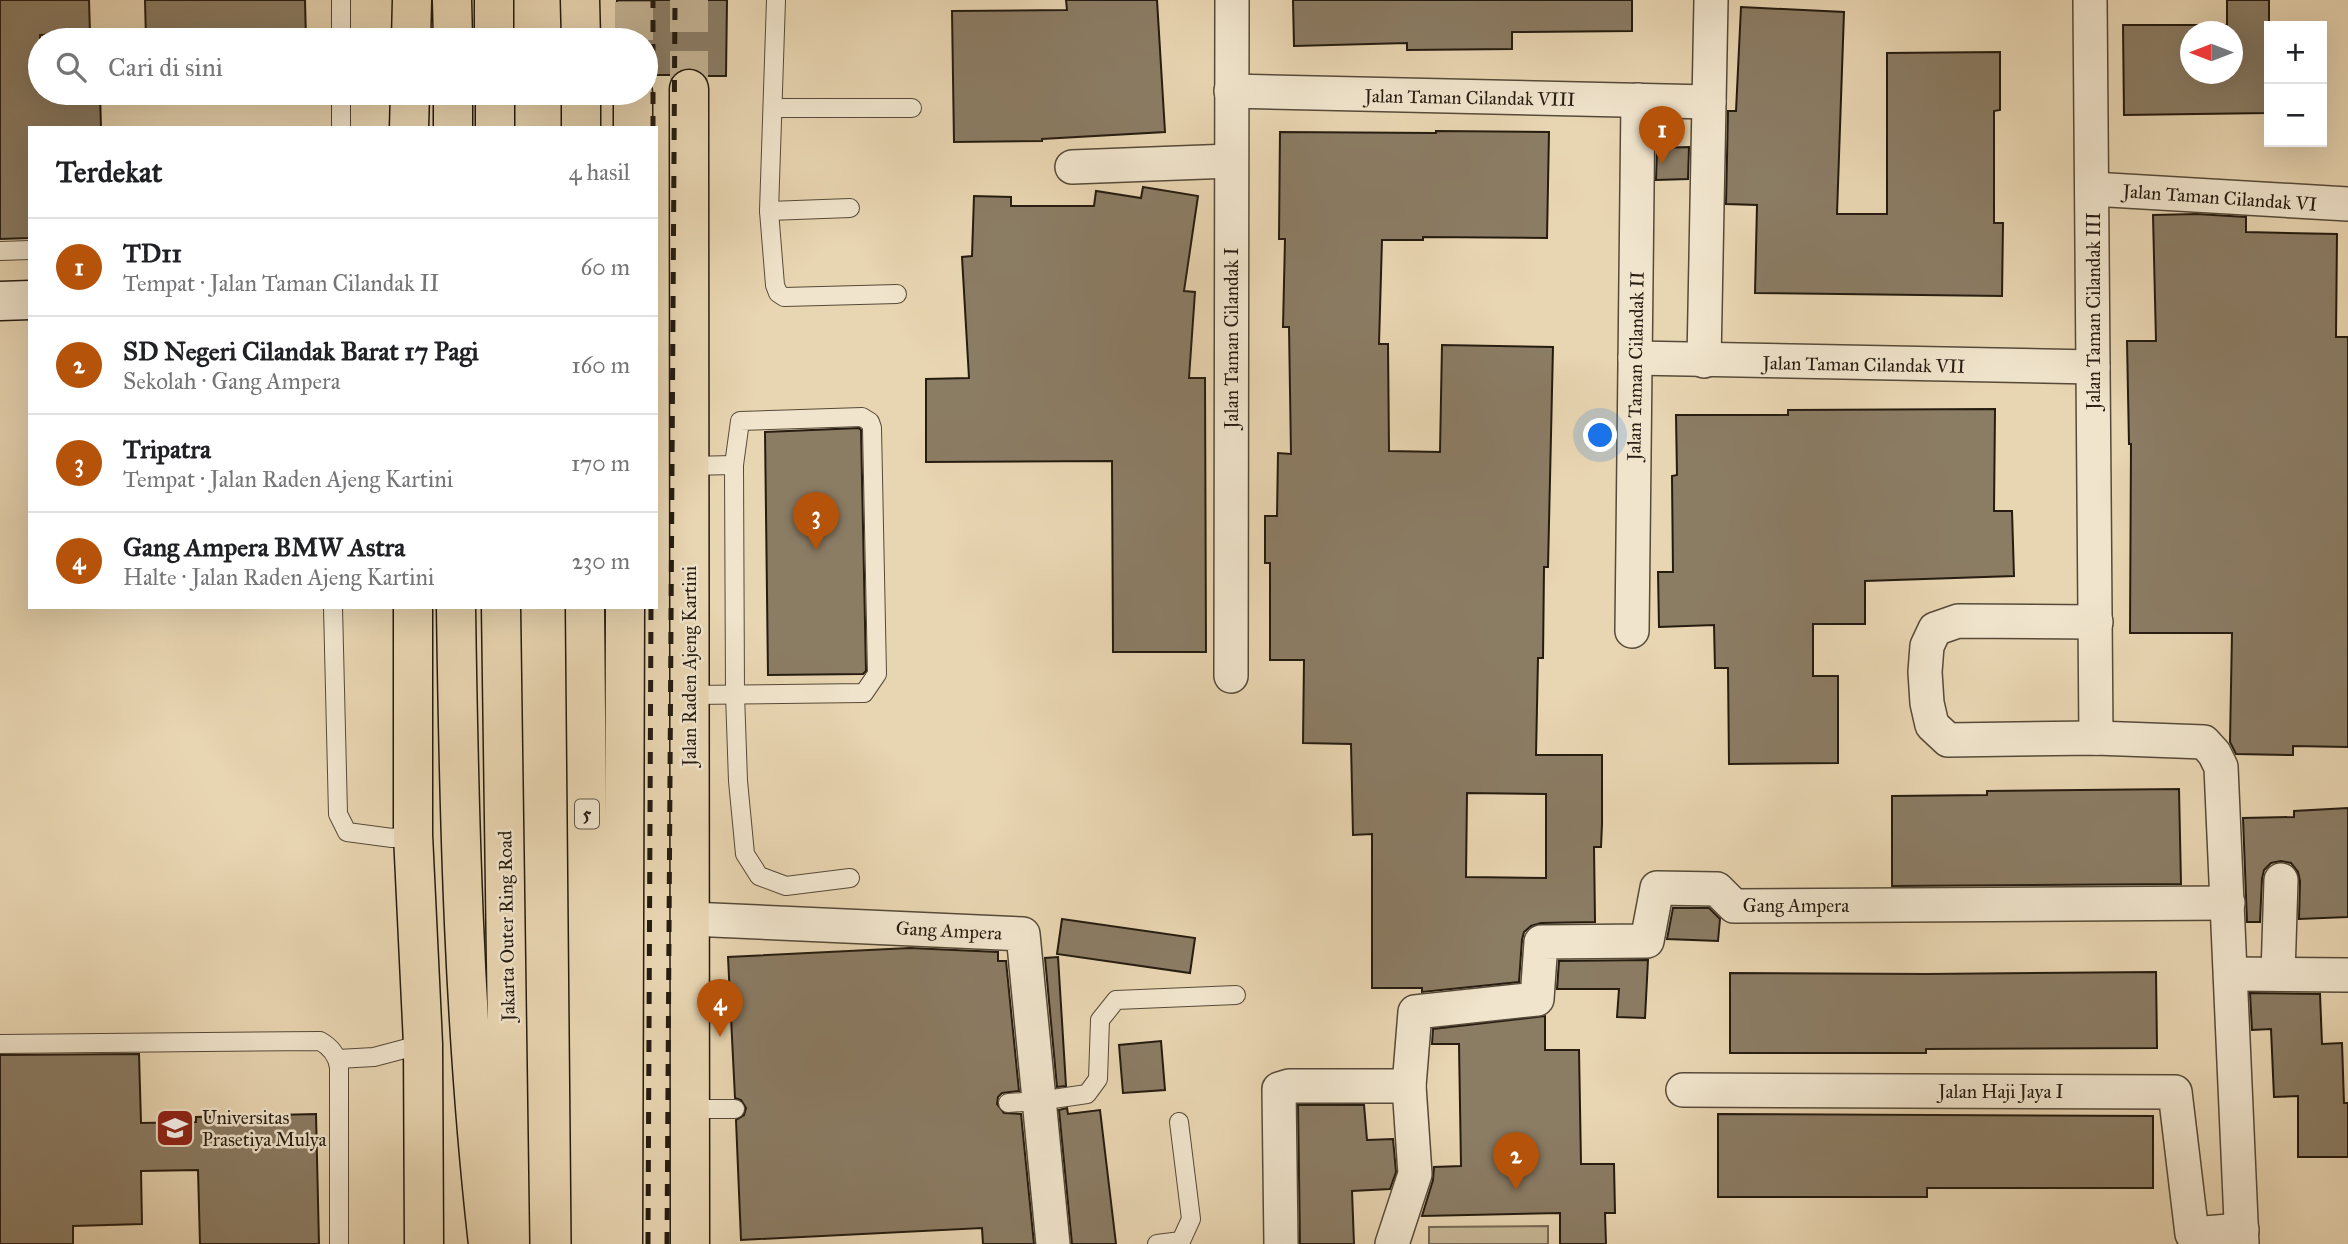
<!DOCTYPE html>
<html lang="id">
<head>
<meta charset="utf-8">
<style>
	body { margin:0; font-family:"IM FELL Great Primer",serif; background:#f2f2f2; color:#202124 }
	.controls { position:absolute; right:21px; top:21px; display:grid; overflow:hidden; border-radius:0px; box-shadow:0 7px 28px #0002 }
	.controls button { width:63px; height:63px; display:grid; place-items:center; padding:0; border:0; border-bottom:2px solid #e0e0e0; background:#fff; color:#202124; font:35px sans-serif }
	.compass { position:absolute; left:2180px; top:21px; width:63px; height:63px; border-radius:50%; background:#fff; box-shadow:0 7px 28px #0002; rotate:270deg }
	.you { position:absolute; left:1601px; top:436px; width:24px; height:24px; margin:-18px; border:5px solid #fff; border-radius:50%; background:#1a73e8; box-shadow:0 0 0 10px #1a73e833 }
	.badge { display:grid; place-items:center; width:46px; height:46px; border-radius:50%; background:#b45309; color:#fff; font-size:23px; font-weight:700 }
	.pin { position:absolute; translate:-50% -58px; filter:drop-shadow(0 2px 4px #0008) }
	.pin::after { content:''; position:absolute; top:37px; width:24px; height:21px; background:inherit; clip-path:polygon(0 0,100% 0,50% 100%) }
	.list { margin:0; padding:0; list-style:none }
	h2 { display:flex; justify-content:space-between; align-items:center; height:91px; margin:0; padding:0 28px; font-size:30px }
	h2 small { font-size:23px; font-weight:400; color:#757577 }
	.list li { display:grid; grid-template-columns:46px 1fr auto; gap:21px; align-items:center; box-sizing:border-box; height:98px; padding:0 28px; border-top:2px solid #e0e0e0 }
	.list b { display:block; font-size:26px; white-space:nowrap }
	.list p { margin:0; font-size:23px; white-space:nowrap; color:#757577 }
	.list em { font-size:23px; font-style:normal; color:#757577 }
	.icon { flex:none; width:38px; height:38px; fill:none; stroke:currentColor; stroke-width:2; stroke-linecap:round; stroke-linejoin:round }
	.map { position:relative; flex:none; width:2348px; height:1244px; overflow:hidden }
	.search { position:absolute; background:#fff; box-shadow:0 7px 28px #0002; left:28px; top:28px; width:630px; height:77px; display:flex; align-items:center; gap:18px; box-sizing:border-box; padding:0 24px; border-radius:38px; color:#757577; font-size:26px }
	.panel { position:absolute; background:#fff; box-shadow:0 7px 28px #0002; left:28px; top:126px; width:630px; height:483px; border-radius:0px }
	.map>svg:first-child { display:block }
	.pitch { fill:#c7b696; stroke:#766953; stroke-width:2 }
	.building { fill:#8b7c64; stroke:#261c10; stroke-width:2; fill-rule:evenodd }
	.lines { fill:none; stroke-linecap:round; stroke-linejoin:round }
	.highway-tunnel { stroke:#c1b091; stroke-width:38; stroke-dasharray:38 19; stroke-linecap:butt }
	.lane-casing { stroke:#564a38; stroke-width:20 }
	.street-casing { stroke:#564a38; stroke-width:36 }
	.secondary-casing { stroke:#261c10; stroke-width:41 }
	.highway-casing { stroke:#261c10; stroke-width:41 }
	.lane { stroke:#f0e4cc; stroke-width:18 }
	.street { stroke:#f0e4cc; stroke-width:33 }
	.secondary { stroke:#f0e4cc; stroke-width:38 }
	.highway { stroke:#e8d5b1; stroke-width:38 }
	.rail { stroke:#261c10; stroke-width:5; stroke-dasharray:12 12; stroke-linecap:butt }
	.labels { text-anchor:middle; stroke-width:5; stroke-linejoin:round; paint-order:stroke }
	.shield { fill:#f0e4cc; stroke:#635848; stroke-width:2 }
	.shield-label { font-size:18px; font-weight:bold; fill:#261c10 }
	.street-label { font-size:19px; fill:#261c10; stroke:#f0e4cc }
	.poi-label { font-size:19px; fill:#261c10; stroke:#f0e4cc; text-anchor:start }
</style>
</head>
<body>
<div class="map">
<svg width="2348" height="1244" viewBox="0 0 2348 1244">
	<rect width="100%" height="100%" fill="#e8d5b1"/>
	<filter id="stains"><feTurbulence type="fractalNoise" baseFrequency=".00286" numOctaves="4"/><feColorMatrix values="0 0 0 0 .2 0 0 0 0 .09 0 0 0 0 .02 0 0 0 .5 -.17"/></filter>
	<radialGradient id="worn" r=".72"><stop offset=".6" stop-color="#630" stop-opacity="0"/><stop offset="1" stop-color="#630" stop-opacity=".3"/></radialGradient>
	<polygon class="pitch" points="1548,1226 1548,1244 1429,1244 1429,1227"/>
	<g class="building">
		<polygon points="0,0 89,0 90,33 40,35 40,93 100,93 101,128 30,128 30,238 0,239"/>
		<polygon points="145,0 305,0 306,40 146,40"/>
		<polygon points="617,0 727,0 726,76 706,76 699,70 690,67 679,70 673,75 646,75 646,40 617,40"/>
		<polygon points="1066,0 1157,0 1165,132 1042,139 1042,141 954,142 952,11 1067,10"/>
		<polygon points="1293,0 1632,0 1632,31 1512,32 1512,49 1407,50 1407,43 1294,46"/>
		<path d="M2227,0H2269V113L2124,115L2123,25H2227ZM2190,32H2232V74H2190Z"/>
		<polygon points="1741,7 1844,12 1837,214 1887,214 1887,53 2000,52 2000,110 1994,111 1994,223 2003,223 2002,296 1755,293 1757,205 1726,204 1728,111 1736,111"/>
		<path d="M1436,131L1549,132L1547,238L1423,237V240H1382L1379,344H1388L1389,451L1440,452L1442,345L1553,347L1548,567H1544L1543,658H1538L1536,755H1602V824L1601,847H1594L1595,922L1541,923L1531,926L1524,932L1522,940L1519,982L1422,992V988H1372V834L1353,835L1351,744L1303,743L1304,660H1270V563H1265V516H1277L1278,453L1291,454L1289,327H1283L1285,239H1279L1280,132L1436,133ZM1467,793L1546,794V878L1466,877Z"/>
		<polygon points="1689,147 1688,179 1656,180 1657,148"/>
		<polygon points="1143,187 1198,196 1184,291 1195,292 1189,378 1205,378 1206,652 1113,652 1112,461 926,462 926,379 969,378 962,257 972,256 974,196 1011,197 1011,206 1094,206 1096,191 1141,198"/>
		<polygon points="2197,214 2246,217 2246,232 2337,234 2336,337 2348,337 2348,747 2293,746 2293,755 2236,754 2230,742 2232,633 2130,633 2131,444 2129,444 2127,341 2156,341 2153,215"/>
		<polygon points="1995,409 1994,511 2012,511 2014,576 1865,581 1865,624 1813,624 1813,676 1838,676 1838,763 1729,764 1728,668 1715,668 1714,625 1659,627 1658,572 1673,572 1672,476 1677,475 1676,415 1788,415 1788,410"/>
		<polygon points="859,428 861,430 866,671 863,674 768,675 765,432"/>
		<polygon points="2179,789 2181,884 1892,886 1892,796 1987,795 1987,791"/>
		<polygon points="2348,808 2348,917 2299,919 2300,881 2298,872 2291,863 2281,861 2271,863 2264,870 2262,879 2260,922 2247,922 2243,818 2294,817 2294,811"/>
		<polygon points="1673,908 1709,908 1720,919 1718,941 1667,939"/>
		<polygon points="1062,919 1195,938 1190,973 1057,954"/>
		<polygon points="910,948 998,952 998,961 1006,961 1019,1091 1002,1093 998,1097 997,1104 1004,1113 1021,1114 1034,1244 983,1244 982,1228 741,1240 736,1120 744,1115 746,1108 741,1100 735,1098 728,957"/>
		<polygon points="1058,957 1066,1086 1057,1087 1045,958"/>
		<polygon points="1648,960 1645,1018 1617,1017 1619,989 1557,989 1559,961"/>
		<polygon points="2156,972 2157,1048 1926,1049 1926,1053 1730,1053 1730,973 1926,974"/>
		<polygon points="2250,993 2320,994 2322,1044 2342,1043 2344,1103 2348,1103 2348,1157 2298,1157 2298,1096 2274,1097 2271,1029 2252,1030"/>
		<polygon points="1545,1016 1545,1050 1579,1050 1581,1164 1614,1164 1615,1213 1605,1213 1606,1244 1560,1244 1560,1213 1422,1216 1433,1180 1434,1167 1461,1166 1459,1044 1432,1044 1433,1029"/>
		<polygon points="1161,1041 1165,1090 1123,1093 1119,1045"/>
		<polygon points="139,1054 141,1123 196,1122 196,1117 316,1114 319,1244 200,1244 198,1170 141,1171 142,1224 73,1226 73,1244 0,1244 0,1055"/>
		<polygon points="1298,1105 1364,1105 1367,1140 1393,1139 1396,1172 1390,1189 1352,1191 1354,1244 1300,1244"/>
		<polygon points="1067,1108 1068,1114 1100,1110 1116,1244 1072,1244 1059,1110"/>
		<polygon points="1718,1114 2153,1116 2153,1188 1927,1188 1927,1197 1718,1197"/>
	</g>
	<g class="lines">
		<g class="highway-tunnel">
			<polyline points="634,40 634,0"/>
			<polyline points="689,89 689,0"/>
		</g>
		<g class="lane-casing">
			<g id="lane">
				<polyline points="776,0 769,211 775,285 778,293 784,297 897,294"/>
				<polyline points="341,40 341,0"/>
				<polyline points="774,108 912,108"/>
				<polyline points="341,128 341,93"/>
				<polyline points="769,211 850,208"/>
				<polyline points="0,251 30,250"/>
				<polyline points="689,466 734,465 735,694 738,781 745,854 759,876 786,886 850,878"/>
				<polyline points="333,607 338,814 347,832 392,838 413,835"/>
				<polyline points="689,695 864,693 877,674 872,428 870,422 862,417 740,421 734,465"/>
				<path d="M0,1044L320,1041C331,1047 337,1055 339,1067V1244"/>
				<polyline points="338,1059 374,1057 423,1044"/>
				<polyline points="1008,1103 1039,1101 1087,1094 1098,1079 1100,1020 1116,1000 1236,995"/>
				<polyline points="689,1109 735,1109"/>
				<polyline points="1157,1244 1181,1241 1191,1219 1179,1122"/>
			</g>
		</g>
		<g class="street-casing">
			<g id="street">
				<polyline points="2090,0 2096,738"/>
				<polyline points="1231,91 1709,102"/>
				<polyline points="1072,167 1231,161"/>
				<polyline points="2092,189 2348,204"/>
				<polyline points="1635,358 2093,367"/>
				<polyline points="1704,361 1711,0"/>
				<polyline points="2096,622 1958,621 1935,629 1927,646 1925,672 1927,703 1932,725 1948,740 2096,738 2204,742 2214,753 2221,767 2242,1244"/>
				<polyline points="1632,631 1638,100"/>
				<polyline points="1231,676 1232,0"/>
				<polyline points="690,919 1023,934 1053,1244"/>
				<polyline points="2231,974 2348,975"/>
				<polyline points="2278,974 2281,880"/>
				<polyline points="1683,1090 2175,1092 2192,1234 2242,1230"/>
				<polyline points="1281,1244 1279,1089 1289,1086 1409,1086"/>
				<polyline points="1392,1244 1415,1174 1409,1086 1415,1012 1537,999 1541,942 1647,941 1657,888 1717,889 1734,906 2228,903"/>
			</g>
		</g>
		<g class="secondary-casing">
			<polyline id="secondary" points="0,301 30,300"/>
		</g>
		<g class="highway-casing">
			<g id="highway">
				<polyline points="452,0 453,40"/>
				<polyline points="494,0 494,40"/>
				<polyline points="580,0 581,40"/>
				<polyline points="411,40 412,0"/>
				<polyline points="689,89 690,1244"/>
				<polyline points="453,93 453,128"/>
				<polyline points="495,93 495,128"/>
				<polyline points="581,93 581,128"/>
				<polyline points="409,128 410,93"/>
				<polyline points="633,128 633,93"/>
				<polyline points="413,607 413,835 423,1044 424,1244"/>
				<path d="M456,607C459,820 464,1033 488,1244"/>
				<polyline points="501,607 510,1242"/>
				<polyline points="585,607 591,1244"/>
				<polyline points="623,1244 625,607"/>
			</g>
		</g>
		<use href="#lane" class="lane"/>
		<use href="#street" class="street"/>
		<use href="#secondary" class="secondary"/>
		<use href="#highway" class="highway"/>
		<g class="rail">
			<polyline points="653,128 653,0"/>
			<polyline points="648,1244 651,607"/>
			<polyline points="667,1244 675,0"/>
		</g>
	</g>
	<defs>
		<g id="university-square" transform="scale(2.0125)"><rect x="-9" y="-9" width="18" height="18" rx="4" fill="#8f2418" stroke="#f0e4cc"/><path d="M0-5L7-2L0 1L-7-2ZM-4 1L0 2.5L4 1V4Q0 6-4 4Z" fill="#fff"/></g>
	</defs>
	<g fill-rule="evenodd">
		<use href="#university-square" x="175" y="1128"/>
	</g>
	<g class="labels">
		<rect class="shield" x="575" y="799.5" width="24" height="29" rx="5"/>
		<g class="shield-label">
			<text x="587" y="820">5</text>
		</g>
		<g class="street-label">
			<text transform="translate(1470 97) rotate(1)" y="7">Jalan Taman Cilandak VIII</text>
			<text transform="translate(2220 197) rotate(4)" y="7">Jalan Taman Cilandak VI</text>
			<text transform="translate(2093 311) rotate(-90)" y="7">Jalan Taman Cilandak III</text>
			<text transform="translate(1231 338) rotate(-90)" y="7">Jalan Taman Cilandak I</text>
			<text transform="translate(1864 364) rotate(1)" y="7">Jalan Taman Cilandak VII</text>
			<text transform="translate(1635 366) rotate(-89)" y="7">Jalan Taman Cilandak II</text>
			<text transform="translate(689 666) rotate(-90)" y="7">Jalan Raden Ajeng Kartini</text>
			<text x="1796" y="912">Gang Ampera</text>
			<text transform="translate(506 926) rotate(-91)" y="7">Jakarta Outer Ring Road</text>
			<text transform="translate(949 930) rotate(3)" y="7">Gang Ampera</text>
			<text x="2001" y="1098">Jalan Haji Jaya I</text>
		</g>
		<g class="poi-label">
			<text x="202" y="1124">Universitas<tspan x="202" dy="22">Prasetiya Mulya</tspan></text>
		</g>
	</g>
	<rect width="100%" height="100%" filter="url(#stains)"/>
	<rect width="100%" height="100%" fill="url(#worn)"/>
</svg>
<div class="controls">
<button>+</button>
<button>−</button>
</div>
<svg class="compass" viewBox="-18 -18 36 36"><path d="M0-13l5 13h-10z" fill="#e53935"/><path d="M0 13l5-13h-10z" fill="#757577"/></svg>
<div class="you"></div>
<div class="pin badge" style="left:1662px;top:164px">1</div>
<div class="pin badge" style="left:1516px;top:1190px">2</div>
<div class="pin badge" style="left:816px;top:550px">3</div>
<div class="pin badge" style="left:720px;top:1037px">4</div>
<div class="search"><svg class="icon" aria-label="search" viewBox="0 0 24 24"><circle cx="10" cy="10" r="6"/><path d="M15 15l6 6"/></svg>Cari di sini</div>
<section class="panel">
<h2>Terdekat<small>4 hasil</small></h2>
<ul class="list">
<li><span class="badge">1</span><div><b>TD11</b><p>Tempat · Jalan Taman Cilandak II</p></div><em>60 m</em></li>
<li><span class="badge">2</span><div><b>SD Negeri Cilandak Barat 17 Pagi</b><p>Sekolah · Gang Ampera</p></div><em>160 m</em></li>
<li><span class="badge">3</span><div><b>Tripatra</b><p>Tempat · Jalan Raden Ajeng Kartini</p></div><em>170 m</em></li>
<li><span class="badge">4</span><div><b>Gang Ampera BMW Astra</b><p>Halte · Jalan Raden Ajeng Kartini</p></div><em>230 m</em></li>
</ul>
</section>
</div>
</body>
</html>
